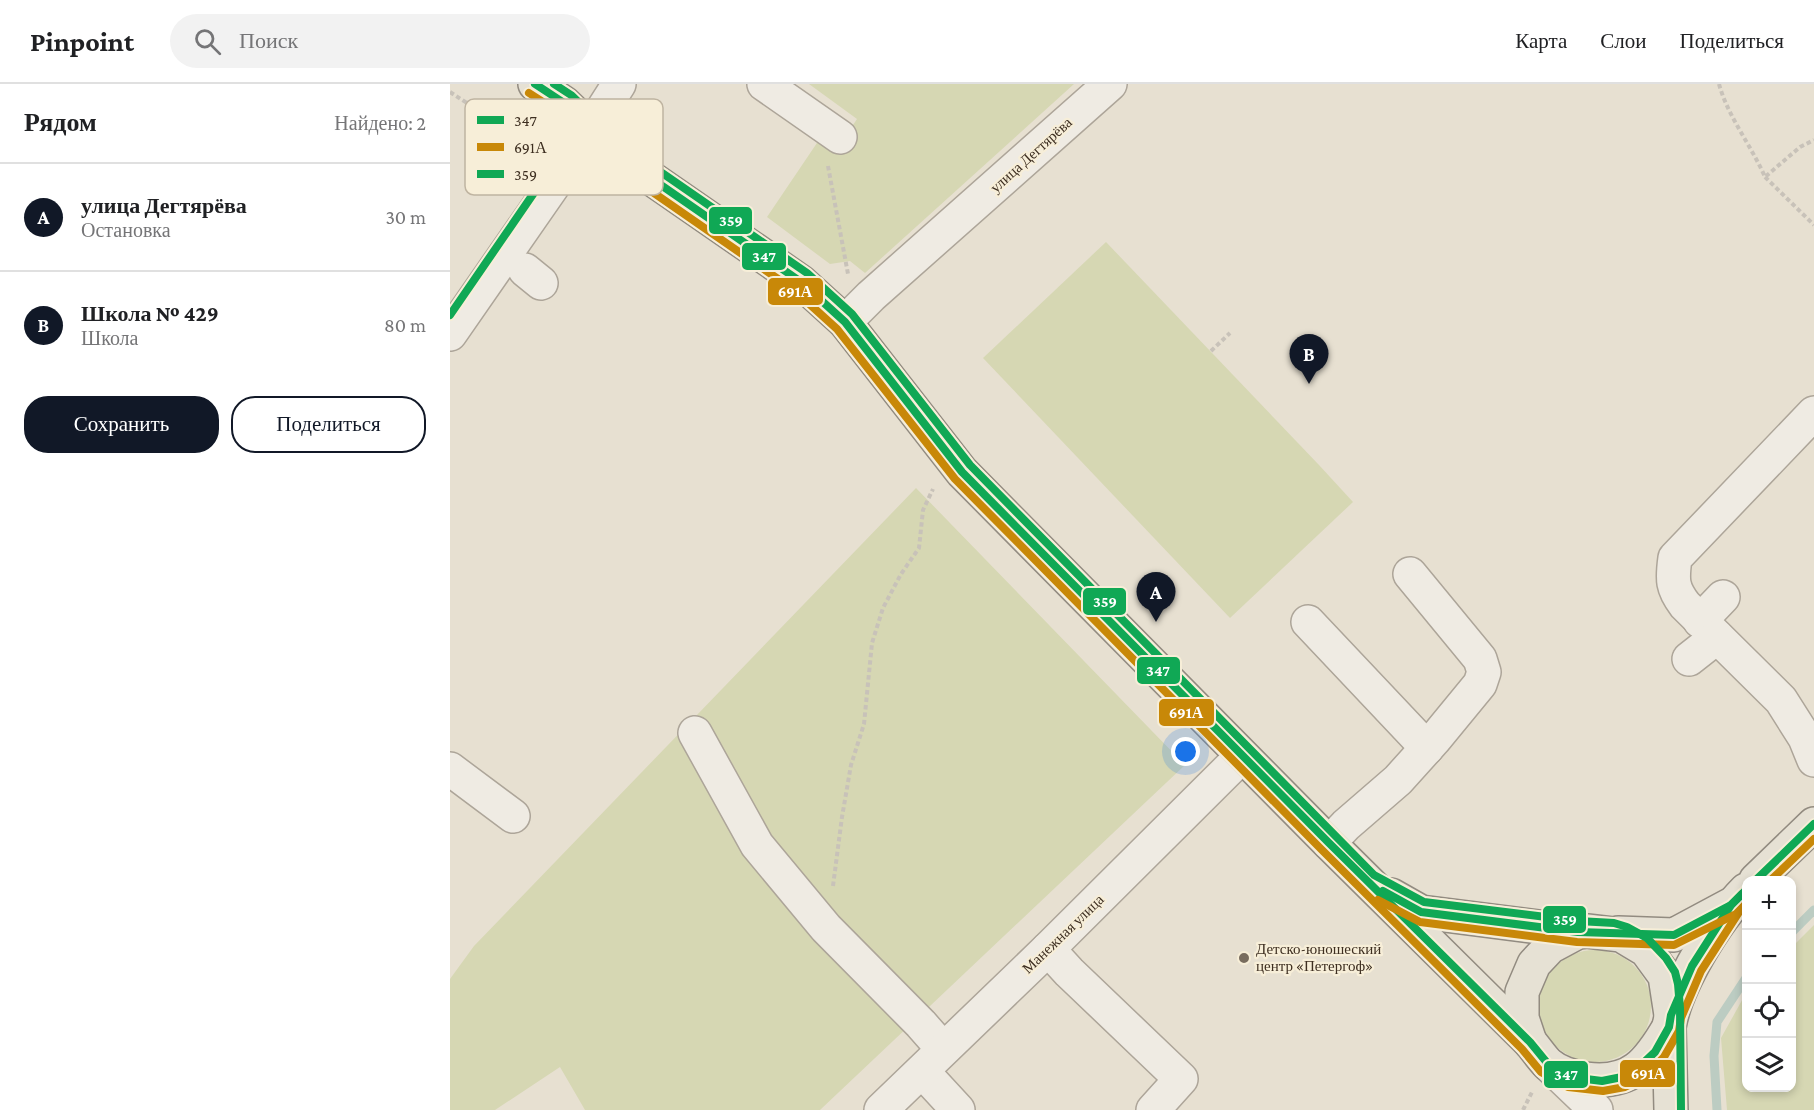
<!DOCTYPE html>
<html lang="ru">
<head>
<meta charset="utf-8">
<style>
	body { margin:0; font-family:"Crimson Pro",serif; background:#f2f2f2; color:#202124 }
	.controls { position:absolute; right:18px; bottom:18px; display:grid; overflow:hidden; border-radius:12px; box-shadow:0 3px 9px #0003 }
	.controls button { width:54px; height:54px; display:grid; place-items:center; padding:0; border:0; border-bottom:2px solid #e0e0e0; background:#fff; color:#202124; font:30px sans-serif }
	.you { position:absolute; left:736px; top:668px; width:21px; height:21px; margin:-15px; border:4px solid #fff; border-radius:50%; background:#1a73e8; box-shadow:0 0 0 9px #1a73e833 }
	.badge { display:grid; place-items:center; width:39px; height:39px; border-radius:50%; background:#111827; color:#fff; font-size:20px; font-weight:700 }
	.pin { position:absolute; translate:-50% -50px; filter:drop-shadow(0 2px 3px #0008) }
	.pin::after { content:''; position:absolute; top:32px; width:21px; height:18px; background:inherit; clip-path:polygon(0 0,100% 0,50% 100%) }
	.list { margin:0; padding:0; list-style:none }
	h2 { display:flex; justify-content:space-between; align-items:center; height:78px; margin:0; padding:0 24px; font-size:26px }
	h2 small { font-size:20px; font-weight:400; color:#757577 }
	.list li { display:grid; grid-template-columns:39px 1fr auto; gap:18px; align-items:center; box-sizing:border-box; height:108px; padding:0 24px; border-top:2px solid #e0e0e0 }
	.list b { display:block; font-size:22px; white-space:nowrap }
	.list p { margin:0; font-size:20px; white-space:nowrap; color:#757577 }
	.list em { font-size:20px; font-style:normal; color:#757577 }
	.actions { display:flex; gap:12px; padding:18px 24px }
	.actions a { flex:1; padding:14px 0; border:2px solid #111827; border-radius:24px; text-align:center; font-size:21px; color:#111827 }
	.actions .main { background:#111827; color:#fff }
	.icon { flex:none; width:33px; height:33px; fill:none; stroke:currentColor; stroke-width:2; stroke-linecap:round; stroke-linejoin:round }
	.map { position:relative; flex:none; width:1364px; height:1026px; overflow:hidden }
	header { display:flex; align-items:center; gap:36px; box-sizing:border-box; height:84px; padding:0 30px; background:#fff; border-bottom:2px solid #e0e0e0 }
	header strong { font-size:28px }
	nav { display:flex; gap:33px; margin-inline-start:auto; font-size:21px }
	.search { width:420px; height:54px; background:#f2f2f2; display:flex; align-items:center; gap:15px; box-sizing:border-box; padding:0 21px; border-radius:33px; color:#757577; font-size:22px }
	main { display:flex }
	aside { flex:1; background:#fff }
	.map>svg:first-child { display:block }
	.green { fill:#d6d7b3 }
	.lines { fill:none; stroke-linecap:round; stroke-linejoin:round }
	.stream { stroke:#bcccc2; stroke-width:9 }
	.minor-casing { stroke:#ada599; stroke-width:36 }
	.major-casing { stroke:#928b80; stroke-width:36 }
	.path { stroke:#c8c2b9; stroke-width:4; stroke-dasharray:4.5 3; stroke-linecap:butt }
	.minor { stroke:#efebe3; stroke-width:33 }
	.major { stroke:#e6e1d4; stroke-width:33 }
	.bus-1-casing { stroke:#f7eed8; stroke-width:12 }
	.bus-2-casing { stroke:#f7eed8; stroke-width:12 }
	.bus-3-casing { stroke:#f7eed8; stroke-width:12 }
	.bus-1 { stroke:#10a855; stroke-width:8 }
	.bus-2 { stroke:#c88808; stroke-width:8 }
	.bus-3 { stroke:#10a855; stroke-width:8 }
	.poi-dot { fill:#786c5e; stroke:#f7eed8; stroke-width:2 }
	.labels { text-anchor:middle; stroke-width:4.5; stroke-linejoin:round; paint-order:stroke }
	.street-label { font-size:15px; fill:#3d2e20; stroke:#f7eed8 }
	.poi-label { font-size:15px; fill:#3d2e20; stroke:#f7eed8; text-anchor:start }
	.key { fill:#f7eed8; stroke:#bfb4a1; stroke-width:1.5 }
	.key-label { font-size:16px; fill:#3d2e20 }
	.line-badge { stroke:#f7eed8; stroke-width:2 }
	.badge-label { font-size:16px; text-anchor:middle; font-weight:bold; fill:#fff }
</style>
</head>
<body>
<header>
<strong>Pinpoint</strong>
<div class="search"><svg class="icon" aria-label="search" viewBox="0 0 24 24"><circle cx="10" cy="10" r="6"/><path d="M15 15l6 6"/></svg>Поиск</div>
<nav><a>Карта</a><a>Слои</a><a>Поделиться</a></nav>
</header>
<main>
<aside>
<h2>Рядом<small>Найдено: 2</small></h2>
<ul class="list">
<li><span class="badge">A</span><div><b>улица Дегтярёва</b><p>Остановка</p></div><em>30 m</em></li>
<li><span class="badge">B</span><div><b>Школа № 429</b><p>Школа</p></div><em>80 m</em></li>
</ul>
<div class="actions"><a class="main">Сохранить</a><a>Поделиться</a></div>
</aside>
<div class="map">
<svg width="1364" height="1026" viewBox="0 0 1364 1026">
	<rect width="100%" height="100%" fill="#e7e0d1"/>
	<g class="green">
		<polygon points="359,0 624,0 415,189 400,177 380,180 317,133 371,53 389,62 407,35"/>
		<polygon points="656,158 869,381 903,418 780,534 533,274"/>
		<polygon points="466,404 735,681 370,1026 135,1026 110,983 45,1026 0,1026 0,895 24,862"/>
		<polygon points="1364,841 1364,1026 1277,1026 1271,954 1296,909 1296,1004 1342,1004 1342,863"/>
		<circle cx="1145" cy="922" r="56"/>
	</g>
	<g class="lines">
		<g class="stream">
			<polyline points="1342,848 1364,826"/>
			<polyline points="1267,1026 1264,972 1267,938 1296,894"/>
		</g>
		<g class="minor-casing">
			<g id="minor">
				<polyline points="314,0 390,53"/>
				<polyline points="75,186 91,199"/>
				<polyline points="395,238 421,212 660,0"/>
				<polyline points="0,250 116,83 169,0"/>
				<path d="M1364,329L1225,474C1222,496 1222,504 1235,521L1331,616L1355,654L1364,676"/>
				<polyline points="1250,537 1273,513"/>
				<polyline points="858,538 977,664"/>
				<polyline points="1239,575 1267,553"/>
				<polyline points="245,649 307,761 376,844 471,940 493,965"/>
				<polyline points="0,685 63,732"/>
				<polyline points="879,759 896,741 948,696 984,656 1030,600 1034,588 1030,575 960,490"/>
				<polyline points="598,865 619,888 731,995 703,1026"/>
				<polyline points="1098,980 1146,1026"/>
				<polyline points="472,987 508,1026"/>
				<polyline points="431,1026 598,865 792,672"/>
			</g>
		</g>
		<g class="major-casing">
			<g id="major">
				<path d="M85,0L114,19L169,72L351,198L395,238L512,388L879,759L1080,958C1086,965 1092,974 1098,980C1109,989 1123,993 1136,995C1181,1001 1198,979 1219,943"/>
				<polyline points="1306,796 1364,740"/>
				<polyline points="941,811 971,828 1128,848"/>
				<polyline points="1168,849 1224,851 1280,821"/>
				<polyline points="1080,958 1072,934 1072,908 1084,880 1100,863 1128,848 1137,847 1171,851 1196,866 1215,892 1221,931"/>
				<path d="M1221,1026L1219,943C1226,901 1266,836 1296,806"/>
			</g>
		</g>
		<g class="path">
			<path d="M1269,0C1278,33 1301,61 1315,93L1350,63L1364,56"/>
			<polyline points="0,8 89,66"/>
			<polyline points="378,82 398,190"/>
			<polyline points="1315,93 1364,141"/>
			<polyline points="761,267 780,249"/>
			<polyline points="383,802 392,733 401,681 414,640 422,559 433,524 451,490 469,464 473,426 483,405"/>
			<polyline points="1073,1026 1082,1008"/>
		</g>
		<use href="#minor" class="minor"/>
		<use href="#major" class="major"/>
		<g class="bus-1-casing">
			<g id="bus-1">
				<polyline points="85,0 114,19 169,72 351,198 395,238 512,388 879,759 1080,958 1098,980 1120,993 1152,997 1172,993 1186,986 1205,968 1219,943 1221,931 1242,882 1281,821 1296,806"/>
				<polyline points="1306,796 1364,740"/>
				<polyline points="933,807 971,828 1128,848 1224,851 1281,821 1292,810"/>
			</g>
		</g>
		<g class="bus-2-casing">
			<g id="bus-2">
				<polyline points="79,9 107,27 162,80 344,206 387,245 505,395 872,766 1072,965 1091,988 1118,1003 1153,1007 1175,1003 1192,995 1214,973 1229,947 1231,934 1251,887 1289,828 1296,820"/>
				<polyline points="1321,796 1364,755"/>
				<polyline points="928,816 970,838 1127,858 1224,861 1286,830 1296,820"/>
			</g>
		</g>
		<g class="bus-3-casing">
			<g id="bus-3">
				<polyline points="104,0 121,11 176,64 357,189 402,230 520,381 924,791 974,818 1128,837 1164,839 1177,843 1197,854 1216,874 1225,888 1228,900 1230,924 1231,1026"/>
				<polyline points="0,231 132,39"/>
			</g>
		</g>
		<use href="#bus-1" class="bus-1"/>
		<use href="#bus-2" class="bus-2"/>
		<use href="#bus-3" class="bus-3"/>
	</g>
	<circle class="poi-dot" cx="794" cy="874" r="6"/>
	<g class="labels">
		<g class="street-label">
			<text transform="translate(581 71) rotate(-42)" y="5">улица Дегтярёва</text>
			<text transform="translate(613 850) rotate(-44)" y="5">Манежная улица</text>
		</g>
		<g class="poi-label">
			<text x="806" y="870">Детско-юношеский<tspan x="806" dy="17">центр «Петергоф»</tspan></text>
		</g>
	</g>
	<rect x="15" y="15" width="198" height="96" rx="9" class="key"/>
	<rect x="27" y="32" width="27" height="8" fill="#10a855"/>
	<rect x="27" y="59" width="27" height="8" fill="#c88808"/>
	<rect x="27" y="86" width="27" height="8" fill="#10a855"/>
	<g class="key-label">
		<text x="64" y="42">347</text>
		<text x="64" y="69">691А</text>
		<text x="64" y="96">359</text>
	</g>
	<g class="line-badge">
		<rect x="258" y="122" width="45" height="29" rx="6" fill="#10a855"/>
		<rect x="291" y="158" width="46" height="29" rx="6" fill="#10a855"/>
		<rect x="317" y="193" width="57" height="29" rx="6" fill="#c88808"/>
		<rect x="632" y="503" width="45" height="29" rx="6" fill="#10a855"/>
		<rect x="686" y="572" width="45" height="29" rx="6" fill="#10a855"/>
		<rect x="708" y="614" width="57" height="29" rx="6" fill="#c88808"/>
		<rect x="1092" y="821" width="45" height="29" rx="6" fill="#10a855"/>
		<rect x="1169" y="975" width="57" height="29" rx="6" fill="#c88808"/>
		<rect x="1093" y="976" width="46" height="29" rx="6" fill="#10a855"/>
	</g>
	<g class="badge-label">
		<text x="281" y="142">359</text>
		<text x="314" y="178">347</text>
		<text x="345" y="213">691А</text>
		<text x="655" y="523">359</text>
		<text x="708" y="592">347</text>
		<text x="736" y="634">691А</text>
		<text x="1115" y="841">359</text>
		<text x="1198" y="995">691А</text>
		<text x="1116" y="996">347</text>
	</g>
</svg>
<div class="controls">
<button>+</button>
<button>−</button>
<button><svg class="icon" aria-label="locate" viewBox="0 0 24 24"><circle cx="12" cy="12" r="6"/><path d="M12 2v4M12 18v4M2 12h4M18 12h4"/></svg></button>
<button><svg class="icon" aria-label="layers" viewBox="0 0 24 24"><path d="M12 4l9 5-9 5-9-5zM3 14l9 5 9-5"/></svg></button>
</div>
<div class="you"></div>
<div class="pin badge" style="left:706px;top:538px">A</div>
<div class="pin badge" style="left:859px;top:300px">B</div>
</div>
</main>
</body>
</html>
